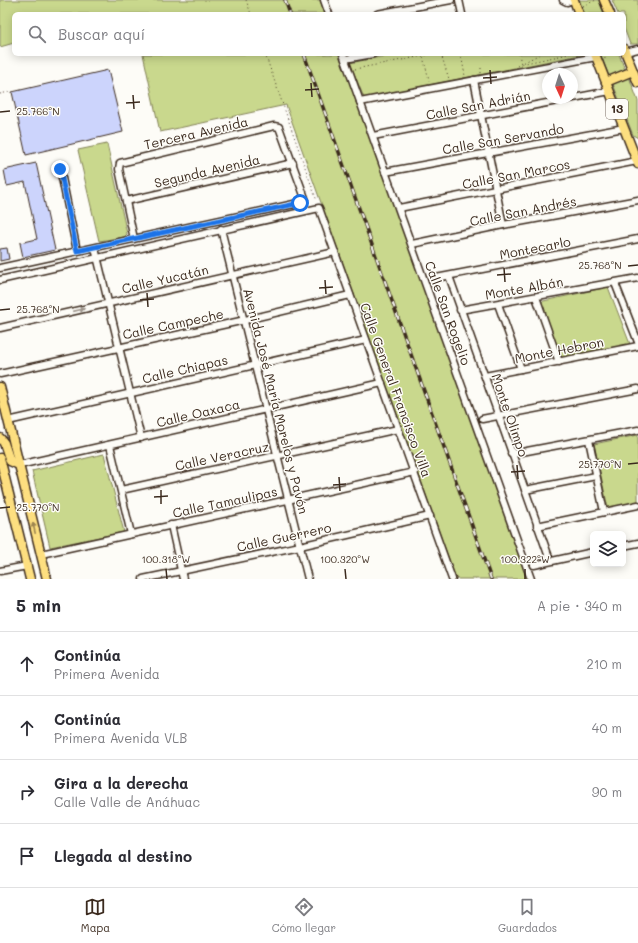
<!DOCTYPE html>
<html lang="es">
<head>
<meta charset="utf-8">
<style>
	body { margin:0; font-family:Mali,sans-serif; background:#f2f2f3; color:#2b2b33 }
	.controls { position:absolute; right:12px; bottom:12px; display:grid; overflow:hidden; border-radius:6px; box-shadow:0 2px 10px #0003 }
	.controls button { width:36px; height:36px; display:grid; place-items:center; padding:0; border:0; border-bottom:1px solid #e1e1e2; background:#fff; color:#2b2b33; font:20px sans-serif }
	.compass { position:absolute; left:542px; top:68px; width:36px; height:36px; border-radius:50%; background:#fff; box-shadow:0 2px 10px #0003; rotate:176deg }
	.stop { position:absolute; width:12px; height:12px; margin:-9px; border:3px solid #1a73e8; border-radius:50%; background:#fff }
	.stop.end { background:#1a73e8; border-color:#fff; box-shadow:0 1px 4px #0008 }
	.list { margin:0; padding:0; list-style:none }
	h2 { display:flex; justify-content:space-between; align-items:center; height:52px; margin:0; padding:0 16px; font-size:17px }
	h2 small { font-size:13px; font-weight:400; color:#7c7c81 }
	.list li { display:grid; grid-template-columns:26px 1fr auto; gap:12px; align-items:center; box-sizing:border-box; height:64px; padding:0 16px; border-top:1px solid #e1e1e2 }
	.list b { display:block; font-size:15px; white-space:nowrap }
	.list p { margin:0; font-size:13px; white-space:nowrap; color:#7c7c81 }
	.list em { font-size:13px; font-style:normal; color:#7c7c81 }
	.icon { flex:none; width:22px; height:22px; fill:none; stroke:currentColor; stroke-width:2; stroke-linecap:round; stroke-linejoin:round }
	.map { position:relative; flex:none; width:638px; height:579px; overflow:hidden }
	.search { position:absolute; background:#fff; box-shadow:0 2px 10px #0003; left:12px; right:12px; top:12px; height:44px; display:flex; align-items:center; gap:10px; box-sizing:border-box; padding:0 14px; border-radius:6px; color:#7c7c81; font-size:15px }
	.sheet { height:308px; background:#fff }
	nav { display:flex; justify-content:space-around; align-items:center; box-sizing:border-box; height:56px; border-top:1px solid #e1e1e2; background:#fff; font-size:11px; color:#7c7c81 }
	nav a { display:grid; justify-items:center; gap:2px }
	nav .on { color:#3b2a1e }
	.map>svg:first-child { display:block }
	.green { fill:#c9d88d; stroke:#828156 }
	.building { fill:#ccd4fc; stroke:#3b2a1e }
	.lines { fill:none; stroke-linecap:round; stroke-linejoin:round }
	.minor-casing { stroke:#3b2a1e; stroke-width:9 }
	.major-casing { stroke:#3b2a1e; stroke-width:11 }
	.path { stroke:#3b2a1e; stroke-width:1; stroke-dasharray:1 3; stroke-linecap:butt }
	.minor { stroke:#fdfcf7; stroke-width:6 }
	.major { stroke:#fddf80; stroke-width:8 }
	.rail-casing { stroke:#3b2a1e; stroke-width:3.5 }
	.rail { stroke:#fdfcf7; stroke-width:2; stroke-dasharray:6; stroke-linecap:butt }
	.oneway { fill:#9c938a }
	.oneway2 { fill:#9c844f }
	.route { stroke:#1a73e8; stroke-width:5 }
	.ticks { fill:none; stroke:#3b2a1e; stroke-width:1.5 }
	.labels { text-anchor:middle; stroke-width:3; stroke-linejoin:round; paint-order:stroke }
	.shield { fill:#fdfcf7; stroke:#75695f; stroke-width:1 }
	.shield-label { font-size:12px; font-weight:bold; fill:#3b2a1e }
	.street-label { font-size:13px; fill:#3b2a1e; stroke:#fdfcf7 }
	.ticks-label { font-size:10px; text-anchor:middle; fill:#3b2a1e; stroke:#fdfcf7; stroke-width:3; stroke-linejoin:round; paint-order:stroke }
</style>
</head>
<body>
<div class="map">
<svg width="638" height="579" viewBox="0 0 638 579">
	<rect width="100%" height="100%" fill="#fdfcf7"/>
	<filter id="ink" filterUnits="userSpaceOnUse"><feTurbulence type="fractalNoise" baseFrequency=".025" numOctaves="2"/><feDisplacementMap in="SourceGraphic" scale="8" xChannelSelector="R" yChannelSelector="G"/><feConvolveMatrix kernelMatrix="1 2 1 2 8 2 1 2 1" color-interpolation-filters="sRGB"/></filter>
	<g filter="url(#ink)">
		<g class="green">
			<polygon points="0,0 320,0 325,14 14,14 14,43 0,47"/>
			<polygon points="579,0 599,0 604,14 585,14"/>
			<polygon points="612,0 638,0 638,44 630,44 624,28 624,14 618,14"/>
			<polygon points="143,54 340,54 527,579 456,579 286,105 160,132"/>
			<polygon points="395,54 585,54 364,98 350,63"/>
			<polygon points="600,54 619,54 625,70 609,76"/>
			<polygon points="629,77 638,101 638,138 633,135 613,84"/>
			<polygon points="107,144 127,234 124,237 99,241 78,150"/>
			<polygon points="608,287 630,344 560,358 539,302"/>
			<polygon points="638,435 638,503 608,508 594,444"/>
			<polygon points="104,454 124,532 50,547 32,471"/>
		</g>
		<g class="building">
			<polygon points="108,70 123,132 26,155 12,92"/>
			<polygon points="36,163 55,250 23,257 20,243 37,239 25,182 7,186 4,170"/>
			<polygon points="7,248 9,259 0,261 0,249"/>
		</g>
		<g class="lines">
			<g class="minor-casing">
				<g id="minor">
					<polyline points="324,0 329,14"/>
					<polyline points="459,0 462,14"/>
					<polyline points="563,0 567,2 572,0"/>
					<polyline points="377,14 451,0"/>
					<polyline points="625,52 638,49"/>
					<polyline points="343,54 531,579"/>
					<polyline points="345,59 373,54"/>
					<polyline points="474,80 503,225"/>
					<polyline points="360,102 596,57"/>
					<polyline points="373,136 610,91"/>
					<polyline points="62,165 61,173 77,251"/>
					<polyline points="385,172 624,128"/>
					<polyline points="126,201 293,163"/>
					<polyline points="399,208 637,161"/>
					<polyline points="221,229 308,579"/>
					<polyline points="412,244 503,225 638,200"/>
					<polyline points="95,248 141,438"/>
					<polyline points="0,268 303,202 305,198 279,127 274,126 120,163 119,169 134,239"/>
					<polyline points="449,276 550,560"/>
					<polyline points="436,278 638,239"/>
					<polyline points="0,280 319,208 452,579"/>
					<polyline points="615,283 638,342"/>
					<polyline points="536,297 559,362"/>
					<polyline points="498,304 521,369"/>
					<polyline points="460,310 638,278"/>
					<polyline points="0,328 335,252"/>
					<polyline points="0,374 245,320 350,295"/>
					<polyline points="485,376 638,346"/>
					<polyline points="482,419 638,389"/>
					<polyline points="8,421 366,340"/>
					<polyline points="589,440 604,512"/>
					<polyline points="110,445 131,534"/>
					<polyline points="511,454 638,430"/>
					<polyline points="19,465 382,383"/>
					<polyline points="121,490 398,429"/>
					<polyline points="525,490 596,476"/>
					<polyline points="171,525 183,579"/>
					<polyline points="537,526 638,505"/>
					<polyline points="623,546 638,543"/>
					<polyline points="41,554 415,472"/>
					<polyline points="534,565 593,552"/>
					<polyline points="0,571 27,566"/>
					<polyline points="143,579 300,546 430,516"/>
				</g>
			</g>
			<g class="major-casing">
				<g id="major">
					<polyline points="574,0 579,14"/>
					<polyline points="604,0 610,14"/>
					<polyline points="624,49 638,83"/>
					<polyline points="595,54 638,164"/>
					<polyline points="606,82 633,71"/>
					<polyline points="0,387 47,579"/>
					<polyline points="0,438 4,443 10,461 19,465"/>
					<polyline points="0,458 30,579"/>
				</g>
			</g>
			<g class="path">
				<polyline points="246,0 251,14"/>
				<polyline points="583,6 596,0"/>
				<polyline points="265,54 317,201"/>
				<polyline points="441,54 449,79"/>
				<polyline points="461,54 465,76"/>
				<polyline points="519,54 521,64 569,54"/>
				<polyline points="604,54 605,59"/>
				<polyline points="423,57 430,83"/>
				<polyline points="517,66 540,54"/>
				<polyline points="355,69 433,54"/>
				<polyline points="481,73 481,68"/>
				<polyline points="0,94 9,92"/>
			</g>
			<use href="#minor" class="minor"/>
			<use href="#major" class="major"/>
			<g class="rail-casing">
				<g id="rail">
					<polyline points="285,0 290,14"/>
					<polyline points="304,54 491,579"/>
				</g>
			</g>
			<use href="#rail" class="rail"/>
		</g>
		<defs><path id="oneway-solid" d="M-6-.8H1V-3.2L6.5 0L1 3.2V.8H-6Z"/></defs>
		<use class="oneway" href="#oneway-solid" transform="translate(79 310) rotate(-13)"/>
		<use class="oneway2" href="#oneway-solid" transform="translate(34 528) rotate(-103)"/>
	</g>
	<g class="lines" filter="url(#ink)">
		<polyline class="route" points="60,169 77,251 300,203"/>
	</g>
	<path class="ticks" d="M490,70L491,84M483,78L497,77M311,83L312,97M305,90L319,89M133,95L134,109M126,103L140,102M0,112L10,111M628,266L638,265M504,268L505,282M497,275L511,274M325,280L326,294M319,288L333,287M147,293L148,307M140,300L154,299M0,310L10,309M628,464L638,463M517,465L518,479M511,472L525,471M339,477L340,491M333,485L346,484M161,490V504M154,497L168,496M0,508L10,507M166,569L167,579M345,569L346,579M525,569V579"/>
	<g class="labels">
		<rect class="shield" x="606" y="99" width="22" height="20" rx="3"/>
		<g class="shield-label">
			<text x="617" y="113">13</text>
		</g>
		<g class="street-label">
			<text transform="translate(478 105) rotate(-11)" y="5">Calle San Adrián</text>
			<text transform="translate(196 133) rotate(-13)" y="5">Tercera Avenida</text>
			<text transform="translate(503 139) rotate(-10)" y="5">Calle San Servando</text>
			<text transform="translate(207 171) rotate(-13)" y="5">Segunda Avenida</text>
			<text transform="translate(516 174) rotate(-11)" y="5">Calle San Marcos</text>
			<text transform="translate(523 211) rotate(-11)" y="5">Calle San Andrés</text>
			<text transform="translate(535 248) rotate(-11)" y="5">Montecarlo</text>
			<text transform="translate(165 279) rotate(-13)" y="5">Calle Yucatán</text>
			<text transform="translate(524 288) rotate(-10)" y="5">Monte Albán</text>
			<text transform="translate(448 313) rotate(70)" y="5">Calle San Rogelio</text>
			<text transform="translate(173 324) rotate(-12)" y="5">Calle Campeche</text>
			<text transform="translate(559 350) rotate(-11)" y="5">Monte Hebron</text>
			<text transform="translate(185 369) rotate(-13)" y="5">Calle Chiapas</text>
			<text transform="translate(396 390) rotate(70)" y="5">Calle General Francisco Villa</text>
			<text transform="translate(276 401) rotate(76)" y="5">Avenida José María Morelos y Pavón</text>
			<text transform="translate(198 413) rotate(-13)" y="5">Calle Oaxaca</text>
			<text transform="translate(510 415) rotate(71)" y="5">Monte Olimpo</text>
			<text transform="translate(222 456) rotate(-12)" y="5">Calle Veracruz</text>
			<text transform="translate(225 502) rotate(-12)" y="5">Calle Tamaulipas</text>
			<text transform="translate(284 537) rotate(-12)" y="5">Calle Guerrero</text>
		</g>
	</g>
	<g class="ticks-label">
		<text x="38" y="115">25.766°N</text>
		<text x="600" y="269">25.768°N</text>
		<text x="38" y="313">25.768°N</text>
		<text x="600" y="468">25.770°N</text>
		<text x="38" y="511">25.770°N</text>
		<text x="166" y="563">100.318°W</text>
		<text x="345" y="563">100.320°W</text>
		<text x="525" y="563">100.322°W</text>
	</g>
</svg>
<div class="controls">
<button><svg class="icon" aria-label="layers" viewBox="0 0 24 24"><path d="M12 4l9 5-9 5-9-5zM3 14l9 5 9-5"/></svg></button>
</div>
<svg class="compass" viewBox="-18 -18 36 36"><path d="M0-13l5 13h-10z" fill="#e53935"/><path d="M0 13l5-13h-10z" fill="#7c7c81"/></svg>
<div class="stop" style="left:300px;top:203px"></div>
<div class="stop end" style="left:60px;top:169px"></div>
<div class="search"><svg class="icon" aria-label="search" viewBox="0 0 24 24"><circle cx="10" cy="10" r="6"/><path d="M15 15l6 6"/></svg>Buscar aquí</div>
</div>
<section class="sheet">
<h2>5 min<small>A pie · 340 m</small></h2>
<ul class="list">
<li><svg class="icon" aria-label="ahead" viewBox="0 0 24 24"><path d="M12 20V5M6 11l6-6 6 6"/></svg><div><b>Continúa</b><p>Primera Avenida</p></div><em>210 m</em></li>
<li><svg class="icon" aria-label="ahead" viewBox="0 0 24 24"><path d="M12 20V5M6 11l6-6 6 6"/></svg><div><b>Continúa</b><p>Primera Avenida VLB</p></div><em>40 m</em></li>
<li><svg class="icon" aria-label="right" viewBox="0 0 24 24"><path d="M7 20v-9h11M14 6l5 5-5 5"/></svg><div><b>Gira a la derecha</b><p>Calle Valle de Anáhuac</p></div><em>90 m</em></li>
<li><svg class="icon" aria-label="arrive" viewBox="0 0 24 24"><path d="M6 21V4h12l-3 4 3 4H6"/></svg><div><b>Llegada al destino</b></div></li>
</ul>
</section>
<nav>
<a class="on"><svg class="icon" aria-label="map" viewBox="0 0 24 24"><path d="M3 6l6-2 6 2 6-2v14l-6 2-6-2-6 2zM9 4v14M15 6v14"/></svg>Mapa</a>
<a><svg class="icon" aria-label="directions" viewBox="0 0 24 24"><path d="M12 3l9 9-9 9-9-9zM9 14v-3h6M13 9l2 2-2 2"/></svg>Cómo llegar</a>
<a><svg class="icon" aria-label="saved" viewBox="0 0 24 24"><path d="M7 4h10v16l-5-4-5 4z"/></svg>Guardados</a>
</nav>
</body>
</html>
